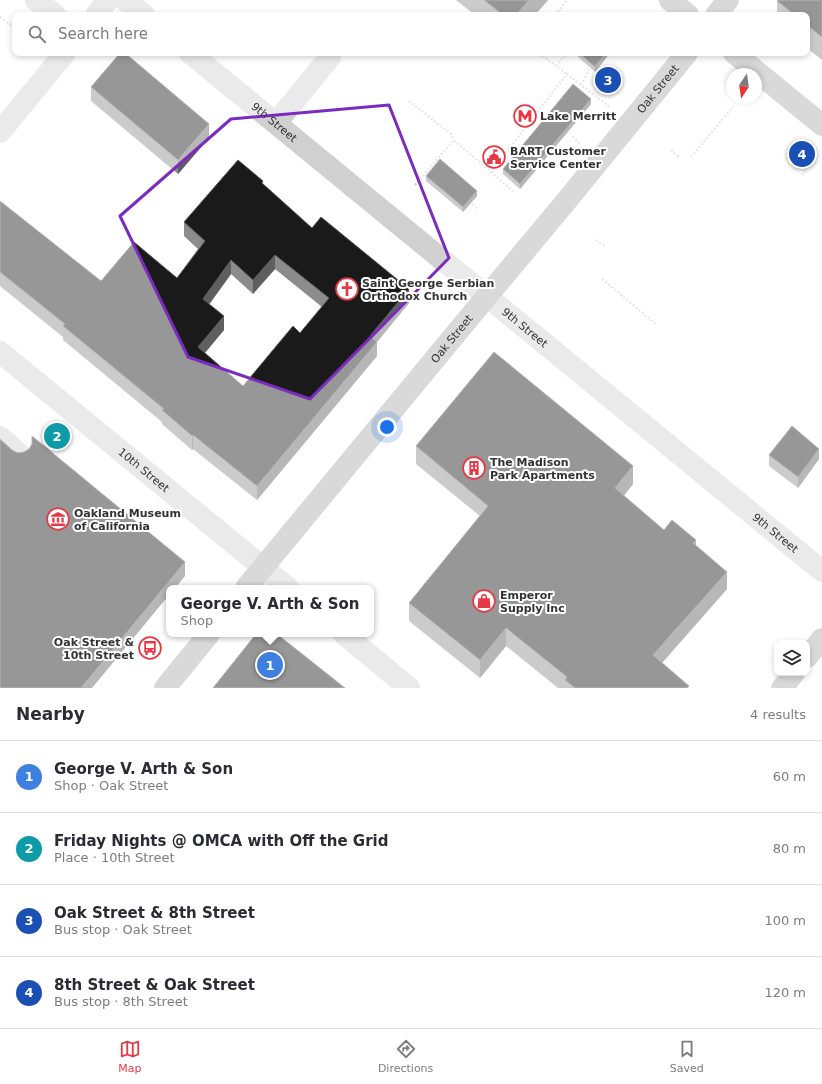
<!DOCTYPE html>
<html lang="en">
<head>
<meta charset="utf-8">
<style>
	body { margin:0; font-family:"DejaVu Sans",sans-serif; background:#f2f2f3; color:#2b2b33 }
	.controls { position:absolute; right:12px; bottom:12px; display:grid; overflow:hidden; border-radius:8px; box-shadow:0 2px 6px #0003 }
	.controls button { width:36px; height:36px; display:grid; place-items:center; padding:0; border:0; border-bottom:1px solid #e1e1e2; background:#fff; color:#2b2b33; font:20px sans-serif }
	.compass { position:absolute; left:726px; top:68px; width:36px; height:36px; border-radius:50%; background:#fff; box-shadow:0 2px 6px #0003; rotate:193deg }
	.you { position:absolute; left:387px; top:427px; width:14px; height:14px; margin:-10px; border:3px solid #fff; border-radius:50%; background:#1a73e8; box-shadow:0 0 0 6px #1a73e833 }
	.badge { display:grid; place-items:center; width:26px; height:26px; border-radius:50%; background:#e63946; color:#fff; font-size:13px; font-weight:700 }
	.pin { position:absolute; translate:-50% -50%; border:2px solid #fff; box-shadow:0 1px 4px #0006 }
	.popup { position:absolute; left:166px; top:585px; width:208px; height:52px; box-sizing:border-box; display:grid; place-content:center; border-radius:8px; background:#fff; filter:drop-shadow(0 1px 3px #0005); font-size:13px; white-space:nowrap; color:#7c7c81 }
	.popup b { font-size:15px; color:#2b2b33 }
	.popup::after { content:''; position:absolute; left:50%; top:100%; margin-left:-8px; border:8px solid transparent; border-top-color:#fff }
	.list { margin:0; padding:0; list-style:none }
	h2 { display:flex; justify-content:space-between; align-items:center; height:52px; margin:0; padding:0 16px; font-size:17px }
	h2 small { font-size:13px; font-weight:400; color:#7c7c81 }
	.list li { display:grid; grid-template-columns:26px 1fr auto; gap:12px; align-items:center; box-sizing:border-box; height:72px; padding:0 16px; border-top:1px solid #e1e1e2 }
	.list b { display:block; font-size:15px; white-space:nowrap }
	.list p { margin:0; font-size:13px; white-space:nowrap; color:#7c7c81 }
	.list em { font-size:13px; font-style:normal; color:#7c7c81 }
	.icon { flex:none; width:22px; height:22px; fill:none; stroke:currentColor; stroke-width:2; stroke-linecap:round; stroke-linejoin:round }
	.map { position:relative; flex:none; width:822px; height:688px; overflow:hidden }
	.search { position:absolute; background:#fff; box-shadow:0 2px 6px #0003; left:12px; right:12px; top:12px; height:44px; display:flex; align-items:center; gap:10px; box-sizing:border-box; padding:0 14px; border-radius:8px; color:#7c7c81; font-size:15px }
	.sheet { height:340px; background:#fff }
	nav { display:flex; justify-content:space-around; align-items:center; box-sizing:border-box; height:56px; border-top:1px solid #e1e1e2; background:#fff; font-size:11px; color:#7c7c81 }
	nav a { display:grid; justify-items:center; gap:2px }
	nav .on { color:#e63946 }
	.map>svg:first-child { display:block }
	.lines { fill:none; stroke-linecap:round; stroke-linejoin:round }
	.path { stroke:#cdcdcd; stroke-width:2.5; stroke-dasharray:2 2; stroke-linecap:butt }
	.minor { stroke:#d0d0d0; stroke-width:22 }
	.major { stroke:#ababab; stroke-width:22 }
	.wall { fill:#8c8c8c; fill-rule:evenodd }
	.shaded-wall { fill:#5f5f5f }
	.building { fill:#1a1a1a; stroke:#5f5f5f; fill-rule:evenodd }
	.marked { fill:none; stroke:#7b2cbf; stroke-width:3; stroke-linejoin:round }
	.labels { text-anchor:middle; stroke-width:4; stroke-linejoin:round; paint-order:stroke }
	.street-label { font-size:11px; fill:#333; stroke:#fff }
	.poi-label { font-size:11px; font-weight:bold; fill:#333; stroke:#fff; text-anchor:start }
</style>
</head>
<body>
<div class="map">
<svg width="822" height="688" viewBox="0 0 822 688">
	<rect width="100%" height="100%" fill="#fff"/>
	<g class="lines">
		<g class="path">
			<polyline points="555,15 567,0"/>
			<polyline points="0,17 15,28"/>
			<polyline points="539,53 567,74"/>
			<polyline points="556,66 567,53"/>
			<polyline points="581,85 591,66"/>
			<polyline points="409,101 451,134 454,140"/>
			<polyline points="573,136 581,145"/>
			<polyline points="571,147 575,151"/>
			<polyline points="671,150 679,157"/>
			<polyline points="691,157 733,107"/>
			<polyline points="491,172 514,192"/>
			<polyline points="802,175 806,171"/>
			<polyline points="415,185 454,140 491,172 567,74 611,108"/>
			<polyline points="469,202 477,208"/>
			<polyline points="596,240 605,246"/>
			<polyline points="602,279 657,325"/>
		</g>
		<g class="minor">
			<polyline points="36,0 55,15"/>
			<polyline points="125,0 144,15"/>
			<polyline points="96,15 108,0"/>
			<path id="s1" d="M190,53L822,571"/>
			<polyline points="276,123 330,57"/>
			<polyline points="0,132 65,53"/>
			<path id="s2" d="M0,352L288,588"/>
			<polyline points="0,437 20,455"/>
			<polyline points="344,634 409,688"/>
		</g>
		<g class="major">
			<polyline points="670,0 688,15"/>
			<polyline points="716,15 728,0"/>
			<polyline points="734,53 822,125"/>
			<path id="s3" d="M246,588L458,331L568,199L687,53"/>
			<polyline points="807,657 822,639"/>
			<polyline points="165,688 209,634"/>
			<polyline points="782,688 794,673"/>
		</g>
	</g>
	<g class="wall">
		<polygon points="456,0 548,0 535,15 475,15"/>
		<polygon points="822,0 822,60 807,48 807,15 777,15 777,1"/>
		<polygon points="576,53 610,53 595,72 576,55"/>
		<polygon points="91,87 209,138 178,174 91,101"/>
		<polygon points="591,104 520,189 503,174 503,169"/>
		<polygon points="426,176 477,196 463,212 426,181"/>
		<path d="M263,184L312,228L409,303L377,342V356L257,500L193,449L192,450L162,424V422L63,340V337L0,286V201L101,281L177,278L198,249L184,236V222ZM275,269L322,307L300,333L243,386L205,353L224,330L209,304L231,274L253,294Z"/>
		<polygon points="416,446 633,484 624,496 664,530 696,546 727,589 662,663 689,688 558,688 506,646 480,678 409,621 409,603 480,516 416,464"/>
		<polygon points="769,455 819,459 798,488 769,466"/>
	</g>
	<g class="shaded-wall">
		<polygon points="529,0 548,0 535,15 516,15"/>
		<polygon points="606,53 610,53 595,72 595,67"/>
		<polygon points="591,99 591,104 520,189 520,184"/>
		<polygon points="209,124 209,138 178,174 178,160"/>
		<polygon points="477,191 477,196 463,212 463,207"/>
		<polygon points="275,255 275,269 253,294 253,280"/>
		<polygon points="231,260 231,274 203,313 203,299"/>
		<polygon points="409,289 409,303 377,342 377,356 257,500 257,486 370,336"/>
		<polygon points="224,316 224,330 198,361 198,347"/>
		<polygon points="193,435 193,449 192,450 192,436"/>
		<polygon points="819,449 819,459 798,488 798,477"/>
		<polygon points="633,466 633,484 615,506 615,488"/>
		<polygon points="696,540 696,557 693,543"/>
		<polygon points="185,562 185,576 175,588 169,588 169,595 92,688 81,688"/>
		<polygon points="727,572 727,589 653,673 653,655"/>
		<polygon points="506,628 506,646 480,678 480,660"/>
	</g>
	<g class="building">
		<polygon points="484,0 529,0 516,15 503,15"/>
		<polygon points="778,0 822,0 822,37 807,25 807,15 795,15 777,1"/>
		<polygon points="120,53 125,53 209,124 178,160 91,87"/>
		<polygon points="579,53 606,53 595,67"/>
		<polygon points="573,84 591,99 520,184 503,169"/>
		<polygon points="440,159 477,191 463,207 426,176"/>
		<path d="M238,160L263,181L262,183L312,228L321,217L409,289L370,336L377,342L257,486L193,435L192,436L162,410L164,409L63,326L65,324L0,272V201L101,281L134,242L177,278L205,241L184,222ZM275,255L329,298L300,333L293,326L243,386L198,347L224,316L203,299L231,260L253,280Z"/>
		<polygon points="494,352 633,466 615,488 664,530 672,520 696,540 693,543 727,572 653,655 689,686 687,688 575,688 565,680 567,677 506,628 480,660 409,603 488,506 416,446"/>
		<polygon points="792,426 819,449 798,477 769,455"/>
		<polygon points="32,436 185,562 81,688 0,688 0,439 12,450 18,453 24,452 29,449 32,444"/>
		<polygon points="256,634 277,634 345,688 213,688"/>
	</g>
	<path d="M0 0H822V688H0ZM389,105L449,258L310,399L188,357L120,216L231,119Z" fill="#fff" fill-opacity=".55" fill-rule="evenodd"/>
	<path class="marked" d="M389,105L449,258L310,399L188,357L120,216L231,119Z"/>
	<defs>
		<g id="metro-ring" transform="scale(1.15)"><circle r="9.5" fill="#fff" stroke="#e63946" stroke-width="1.5"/><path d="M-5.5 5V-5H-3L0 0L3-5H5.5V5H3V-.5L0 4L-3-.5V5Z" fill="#e63946"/></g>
		<g id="civic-ring" transform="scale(1.15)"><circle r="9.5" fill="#fff" stroke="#e63946" stroke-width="1.5"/><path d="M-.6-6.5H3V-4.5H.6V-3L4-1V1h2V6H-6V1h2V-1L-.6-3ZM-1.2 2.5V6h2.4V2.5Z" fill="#e63946"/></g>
		<g id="church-ring" transform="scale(1.15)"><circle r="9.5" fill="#fff" stroke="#e63946" stroke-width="1.5"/><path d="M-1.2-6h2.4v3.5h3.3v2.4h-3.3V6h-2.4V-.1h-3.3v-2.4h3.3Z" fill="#e63946"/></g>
		<g id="building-ring" transform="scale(1.15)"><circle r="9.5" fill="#fff" stroke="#e63946" stroke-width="1.5"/><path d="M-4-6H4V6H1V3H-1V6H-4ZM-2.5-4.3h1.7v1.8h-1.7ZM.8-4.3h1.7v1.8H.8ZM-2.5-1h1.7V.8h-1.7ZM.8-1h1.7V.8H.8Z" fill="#e63946"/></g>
		<g id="museum-ring" transform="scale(1.15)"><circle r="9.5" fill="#fff" stroke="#e63946" stroke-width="1.5"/><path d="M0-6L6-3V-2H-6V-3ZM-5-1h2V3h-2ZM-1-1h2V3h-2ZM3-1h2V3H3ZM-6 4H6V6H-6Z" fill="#e63946"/></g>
		<g id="shop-ring" transform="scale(1.15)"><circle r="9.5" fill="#fff" stroke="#e63946" stroke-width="1.5"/><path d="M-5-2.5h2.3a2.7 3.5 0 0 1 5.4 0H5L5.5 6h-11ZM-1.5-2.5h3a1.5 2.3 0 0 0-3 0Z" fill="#e63946"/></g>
		<g id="bus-ring" transform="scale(1.15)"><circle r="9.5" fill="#fff" stroke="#e63946" stroke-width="1.5"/><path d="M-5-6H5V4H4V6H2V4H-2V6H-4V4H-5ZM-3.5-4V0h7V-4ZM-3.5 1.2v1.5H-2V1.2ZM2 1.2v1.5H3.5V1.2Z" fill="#e63946"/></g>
	</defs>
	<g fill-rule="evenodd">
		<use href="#metro-ring" x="525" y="116"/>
		<use href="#civic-ring" x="494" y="157"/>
		<use href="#church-ring" x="347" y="289"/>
		<use href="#building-ring" x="474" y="468"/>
		<use href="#museum-ring" x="58" y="519"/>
		<use href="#shop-ring" x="484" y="601"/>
		<use href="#bus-ring" x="150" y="648"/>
	</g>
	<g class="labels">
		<g class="street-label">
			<text dy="4" stroke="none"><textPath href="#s3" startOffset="647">Oak Street</textPath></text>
			<text dy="4" stroke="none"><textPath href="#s1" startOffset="109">9th Street</textPath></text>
			<text dy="4" stroke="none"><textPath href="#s1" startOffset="433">9th Street</textPath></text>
			<text dy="4" stroke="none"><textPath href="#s3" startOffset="323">Oak Street</textPath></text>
			<text dy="4" stroke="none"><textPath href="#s2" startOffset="186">10th Street</textPath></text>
			<text dy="4" stroke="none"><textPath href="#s1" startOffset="757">9th Street</textPath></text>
		</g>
		<g class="poi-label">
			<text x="540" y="120">Lake Merritt</text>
			<text x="510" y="155">BART Customer<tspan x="510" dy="13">Service Center</tspan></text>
			<text x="362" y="287">Saint George Serbian<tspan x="362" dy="13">Orthodox Church</tspan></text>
			<text x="490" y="466">The Madison<tspan x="490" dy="13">Park Apartments</tspan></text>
			<text x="74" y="517">Oakland Museum<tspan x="74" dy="13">of California</tspan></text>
			<text x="500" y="599">Emperor<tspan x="500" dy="13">Supply Inc</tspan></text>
			<text x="134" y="646" text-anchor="end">Oak Street &amp;<tspan x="134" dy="13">10th Street</tspan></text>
		</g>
	</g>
</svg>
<div class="controls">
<button><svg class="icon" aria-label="layers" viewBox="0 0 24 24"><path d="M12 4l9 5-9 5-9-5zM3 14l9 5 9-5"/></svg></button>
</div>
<svg class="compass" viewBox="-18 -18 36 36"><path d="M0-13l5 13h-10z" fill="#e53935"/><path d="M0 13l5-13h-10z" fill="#7c7c81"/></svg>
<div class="you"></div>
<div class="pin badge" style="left:270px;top:665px;background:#3f7fe0">1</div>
<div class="popup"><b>George V. Arth &amp; Son</b>Shop</div>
<div class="pin badge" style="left:57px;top:436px;background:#0f9aa8">2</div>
<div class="pin badge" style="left:608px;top:80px;background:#1a4fb4">3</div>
<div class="pin badge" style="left:802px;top:154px;background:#1a4fb4">4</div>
<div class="search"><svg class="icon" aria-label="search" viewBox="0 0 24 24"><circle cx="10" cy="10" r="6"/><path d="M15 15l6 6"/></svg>Search here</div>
</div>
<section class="sheet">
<h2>Nearby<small>4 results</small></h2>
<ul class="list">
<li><span class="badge" style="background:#3f7fe0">1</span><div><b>George V. Arth &amp; Son</b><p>Shop · Oak Street</p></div><em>60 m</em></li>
<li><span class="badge" style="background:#0f9aa8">2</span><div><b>Friday Nights @ OMCA with Off the Grid</b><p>Place · 10th Street</p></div><em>80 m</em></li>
<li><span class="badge" style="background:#1a4fb4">3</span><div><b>Oak Street &amp; 8th Street</b><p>Bus stop · Oak Street</p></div><em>100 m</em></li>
<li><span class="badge" style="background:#1a4fb4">4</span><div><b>8th Street &amp; Oak Street</b><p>Bus stop · 8th Street</p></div><em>120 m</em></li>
</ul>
</section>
<nav>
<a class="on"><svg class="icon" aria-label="map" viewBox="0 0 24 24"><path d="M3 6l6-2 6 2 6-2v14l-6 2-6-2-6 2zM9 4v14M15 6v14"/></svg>Map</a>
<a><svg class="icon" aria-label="directions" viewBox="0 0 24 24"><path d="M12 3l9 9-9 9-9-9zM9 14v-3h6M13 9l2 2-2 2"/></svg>Directions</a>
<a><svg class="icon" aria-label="saved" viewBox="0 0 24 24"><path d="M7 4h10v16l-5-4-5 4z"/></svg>Saved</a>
</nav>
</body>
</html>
